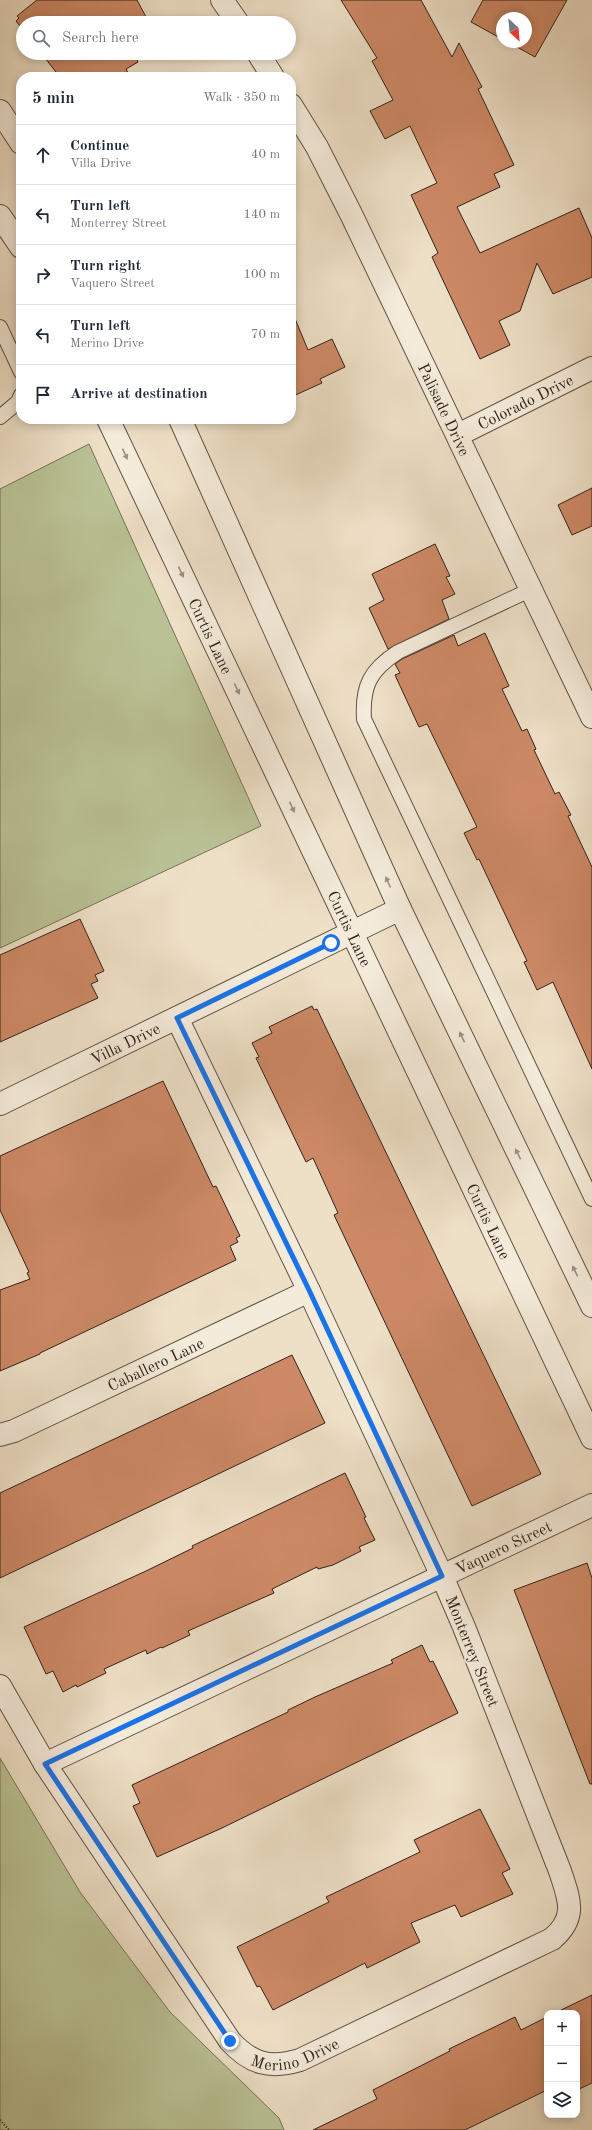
<!DOCTYPE html>
<html lang="en">
<head>
<meta charset="utf-8">
<style>
	body { margin:0; font-family:"Old Standard TT",serif; background:#f2f2f3; color:#1f2937 }
	.controls { position:absolute; right:12px; bottom:12px; display:grid; overflow:hidden; border-radius:8px; box-shadow:0 2px 10px #0003 }
	.controls button { width:36px; height:36px; display:grid; place-items:center; padding:0; border:0; border-bottom:1px solid #e0e1e3; background:#fff; color:#1f2937; font:20px sans-serif }
	.compass { position:absolute; left:496px; top:12px; width:36px; height:36px; border-radius:50%; background:#fff; box-shadow:0 2px 10px #0003; rotate:154deg }
	.stop { position:absolute; width:12px; height:12px; margin:-9px; border:3px solid #1a73e8; border-radius:50%; background:#fff }
	.stop.end { background:#1a73e8; border-color:#fff; box-shadow:0 1px 4px #0008 }
	.list { margin:0; padding:0; list-style:none }
	h2 { display:flex; justify-content:space-between; align-items:center; height:52px; margin:0; padding:0 16px; font-size:17px }
	h2 small { font-size:13px; font-weight:400; color:#747a83 }
	.list li { display:grid; grid-template-columns:26px 1fr auto; gap:12px; align-items:center; box-sizing:border-box; height:60px; padding:0 16px; border-top:1px solid #e0e1e3 }
	.list b { display:block; font-size:15px; white-space:nowrap }
	.list p { margin:0; font-size:13px; white-space:nowrap; color:#747a83 }
	.list em { font-size:13px; font-style:normal; color:#747a83 }
	.icon { flex:none; width:22px; height:22px; fill:none; stroke:currentColor; stroke-width:2; stroke-linecap:round; stroke-linejoin:round }
	.map { position:relative; flex:none; width:592px; height:2130px; overflow:hidden }
	.search { position:absolute; background:#fff; box-shadow:0 2px 10px #0003; left:16px; top:16px; width:280px; height:44px; display:flex; align-items:center; gap:10px; box-sizing:border-box; padding:0 14px; border-radius:22px; color:#747a83; font-size:15px }
	.panel { position:absolute; background:#fff; box-shadow:0 2px 10px #0003; left:16px; top:72px; width:280px; height:352px; border-radius:16px }
	.map>svg:first-child { display:block }
	.green { fill:#bac295; stroke:#767257 }
	.building { fill:#cd8966; stroke:#332219 }
	.lines { fill:none; stroke-linecap:round; stroke-linejoin:round }
	.service-casing { stroke:#625244; stroke-width:16 }
	.minor-casing { stroke:#625244; stroke-width:24 }
	.tertiary-casing { stroke:#625244; stroke-width:24 }
	.path { stroke:#332219; stroke-width:2.5; stroke-dasharray:1 2; stroke-linecap:butt }
	.service { stroke:#f4ebdb; stroke-width:14 }
	.minor { stroke:#f4ebdb; stroke-width:22 }
	.tertiary { stroke:#f4ebdb; stroke-width:22 }
	.oneway { fill:#9d9184 }
	.route { stroke:#1a73e8; stroke-width:5 }
	.labels { text-anchor:middle; stroke-width:4; stroke-linejoin:round; paint-order:stroke }
	.street-label { font-size:16px; fill:#332219; stroke:#f4ebdb }
</style>
</head>
<body>
<div class="map">
<svg width="592" height="2130" viewBox="0 0 592 2130">
	<rect width="100%" height="100%" fill="#eee0c7"/>
	<filter id="stains"><feTurbulence type="fractalNoise" baseFrequency=".005" numOctaves="4"/><feColorMatrix values="0 0 0 0 .2 0 0 0 0 .09 0 0 0 0 .02 0 0 0 .5 -.17"/></filter>
	<radialGradient id="worn" r=".72"><stop offset=".6" stop-color="#630" stop-opacity="0"/><stop offset="1" stop-color="#630" stop-opacity=".3"/></radialGradient>
	<g class="green">
		<polygon points="89,444 261,826 0,948 0,489"/>
		<polygon points="0,1758 80,1892 170,2012 279,2118 284,2130 0,2130"/>
	</g>
	<g class="building">
		<polygon points="37,0 137,0 146,17 136,23 23,23 23,30 16,21 19,18 17,16"/>
		<polygon points="341,0 421,0 452,57 459,43 482,87 478,89 514,165 494,174 500,187 457,207 480,253 579,208 592,238 592,277 553,294 537,263 520,311 499,321 510,345 480,359 432,257 438,253 411,195 437,183 410,126 385,139 370,111 393,100 372,61 377,58"/>
		<polygon points="483,0 567,0 535,57 508,42 526,42 526,18 502,18 502,39 471,22"/>
		<polygon points="41,53 133,53 138,62 126,69 130,77 60,77"/>
		<polygon points="291,309 308,350 332,339 345,367 320,379 322,383 291,397"/>
		<polygon points="592,488 592,526 572,535 558,505"/>
		<polygon points="435,544 450,576 446,577 455,594 442,600 449,619 388,649 369,608 384,600 372,574"/>
		<polygon points="485,633 509,686 502,689 522,731 527,729 536,749 534,750 555,794 559,792 571,815 568,816 592,867 592,1069 553,982 537,990 524,962 527,961 479,859 477,860 464,833 477,827 427,724 419,727 395,675 400,673 395,664 402,659 454,635 458,646"/>
		<polygon points="80,919 104,971 95,975 98,981 91,984 98,998 0,1042 0,955"/>
		<polygon points="312,1006 314,1010 317,1009 325,1026 541,1474 472,1506 334,1215 338,1213 313,1158 306,1162 256,1058 259,1057 252,1043 272,1033 269,1027"/>
		<polygon points="163,1081 213,1187 216,1186 240,1236 236,1238 238,1242 230,1246 236,1260 40,1353 40,1354 0,1371 0,1290 30,1279 27,1273 29,1272 0,1210 0,1156"/>
		<polygon points="292,1355 325,1423 0,1578 0,1493"/>
		<polygon points="345,1473 366,1517 364,1518 375,1540 359,1547 361,1551 333,1565 318,1569 317,1567 272,1589 274,1593 188,1631 190,1635 162,1648 161,1647 147,1654 146,1650 104,1669 106,1673 77,1687 76,1685 63,1692 53,1671 46,1674 24,1627 146,1571 193,1548 192,1546"/>
		<polygon points="587,1563 592,1578 592,1784 590,1784 514,1590"/>
		<polygon points="422,1645 430,1662 433,1661 458,1713 222,1828 157,1857 133,1806 140,1803 132,1785 288,1712 288,1710 315,1697 393,1663 391,1660"/>
		<polygon points="480,1809 510,1869 502,1873 513,1894 461,1917 455,1905 411,1923 420,1942 367,1968 365,1963 273,2010 260,1986 257,1987 237,1947 329,1902 326,1897 420,1852 414,1840"/>
		<polygon points="592,1995 592,2083 577,2090 577,2013 555,2013"/>
		<polygon points="515,2017 521,2030 547,2017 547,2090 465,2130 313,2130 377,2099 373,2090 450,2051 449,2049"/>
	</g>
	<g class="lines">
		<g class="service-casing">
			<g id="service">
				<polyline points="0,327 21,372"/>
				<polyline points="0,417 18,402 21,395"/>
				<path d="M532,589L398,652C370,670 362,686 364,719L592,1199"/>
			</g>
		</g>
		<g class="minor-casing">
			<g id="minor">
				<polyline points="222,0 238,23"/>
				<polyline points="258,53 273,77"/>
				<path id="s1" d="M291,105L317,147L351,214L592,717"/>
				<path id="s2" d="M458,435L592,368"/>
				<path id="s3" d="M0,1104L400,909"/>
				<path id="s4" d="M0,1435L14,1431L309,1291"/>
				<path id="s5" d="M0,1686L45,1764L230,2041C251,2064 270,2069 300,2060L552,1939C578,1917 569,1899 560,1871L464,1627L442,1576L309,1291L177,1018"/>
				<path id="s6" d="M45,1764L592,1505"/>
			</g>
		</g>
		<g class="tertiary-casing">
			<g id="tertiary">
				<polyline points="0,111 21,143"/>
				<polyline points="0,216 21,247"/>
				<path id="s7" d="M108,419L592,1438"/>
				<polyline points="180,419 400,909 592,1306"/>
			</g>
		</g>
		<polyline class="path" points="0,2120 9,2130"/>
		<use href="#service" class="service"/>
		<use href="#minor" class="minor"/>
		<use href="#tertiary" class="tertiary"/>
	</g>
	<defs><path id="oneway-solid" d="M-6-.8H1V-3.2L6.5 0L1 3.2V.8H-6Z"/></defs>
	<g class="oneway">
		<use href="#oneway-solid" transform="translate(125 454) rotate(65)"/>
		<use href="#oneway-solid" transform="translate(181 572) rotate(65)"/>
		<use href="#oneway-solid" transform="translate(237 689) rotate(65)"/>
		<use href="#oneway-solid" transform="translate(292 807) rotate(65)"/>
		<use href="#oneway-solid" transform="translate(388 882) rotate(-114)"/>
		<use href="#oneway-solid" transform="translate(462 1037) rotate(-116)"/>
		<use href="#oneway-solid" transform="translate(518 1154) rotate(-116)"/>
		<use href="#oneway-solid" transform="translate(575 1271) rotate(-116)"/>
	</g>
	<g class="lines">
		<polyline class="route" points="230,2041 45,1764 442,1576 309,1290 177,1018 331,943"/>
	</g>
	<g class="labels">
		<g class="street-label">
			<text dy="6" stroke="none"><textPath href="#s2" startOffset="75">Colorado Drive</textPath></text>
			<text dy="6" stroke="none"><textPath href="#s1" startOffset="341">Palisade Drive</textPath></text>
			<text dy="6" stroke="none"><textPath href="#s7" startOffset="240">Curtis Lane</textPath></text>
			<text dy="6" stroke="none"><textPath href="#s7" startOffset="564">Curtis Lane</textPath></text>
			<text dy="6" stroke="none"><textPath href="#s3" startOffset="139">Villa Drive</textPath></text>
			<text dy="6" stroke="none"><textPath href="#s7" startOffset="888">Curtis Lane</textPath></text>
			<text dy="6" stroke="none"><textPath href="#s4" startOffset="171">Caballero Lane</textPath></text>
			<text dy="6" stroke="none"><textPath href="#s6" startOffset="507">Vaquero Street</textPath></text>
			<text transform="translate(473 1651) rotate(68)" y="6">Monterrey Street</text>
			<text dy="6" stroke="none"><textPath href="#s5" startOffset="497">Merino Drive</textPath></text>
		</g>
	</g>
	<rect width="100%" height="100%" filter="url(#stains)"/>
	<rect width="100%" height="100%" fill="url(#worn)"/>
</svg>
<div class="controls">
<button>+</button>
<button>−</button>
<button><svg class="icon" aria-label="layers" viewBox="0 0 24 24"><path d="M12 4l9 5-9 5-9-5zM3 14l9 5 9-5"/></svg></button>
</div>
<svg class="compass" viewBox="-18 -18 36 36"><path d="M0-13l5 13h-10z" fill="#e53935"/><path d="M0 13l5-13h-10z" fill="#747a83"/></svg>
<div class="stop" style="left:331px;top:943px"></div>
<div class="stop end" style="left:230px;top:2041px"></div>
<div class="search"><svg class="icon" aria-label="search" viewBox="0 0 24 24"><circle cx="10" cy="10" r="6"/><path d="M15 15l6 6"/></svg>Search here</div>
<section class="panel">
<h2>5 min<small>Walk · 350 m</small></h2>
<ul class="list">
<li><svg class="icon" aria-label="ahead" viewBox="0 0 24 24"><path d="M12 20V5M6 11l6-6 6 6"/></svg><div><b>Continue</b><p>Villa Drive</p></div><em>40 m</em></li>
<li><svg class="icon" aria-label="left" viewBox="0 0 24 24"><path d="M17 20v-9H6M10 6l-5 5 5 5"/></svg><div><b>Turn left</b><p>Monterrey Street</p></div><em>140 m</em></li>
<li><svg class="icon" aria-label="right" viewBox="0 0 24 24"><path d="M7 20v-9h11M14 6l5 5-5 5"/></svg><div><b>Turn right</b><p>Vaquero Street</p></div><em>100 m</em></li>
<li><svg class="icon" aria-label="left" viewBox="0 0 24 24"><path d="M17 20v-9H6M10 6l-5 5 5 5"/></svg><div><b>Turn left</b><p>Merino Drive</p></div><em>70 m</em></li>
<li><svg class="icon" aria-label="arrive" viewBox="0 0 24 24"><path d="M6 21V4h12l-3 4 3 4H6"/></svg><div><b>Arrive at destination</b></div></li>
</ul>
</section>
</div>
</body>
</html>
